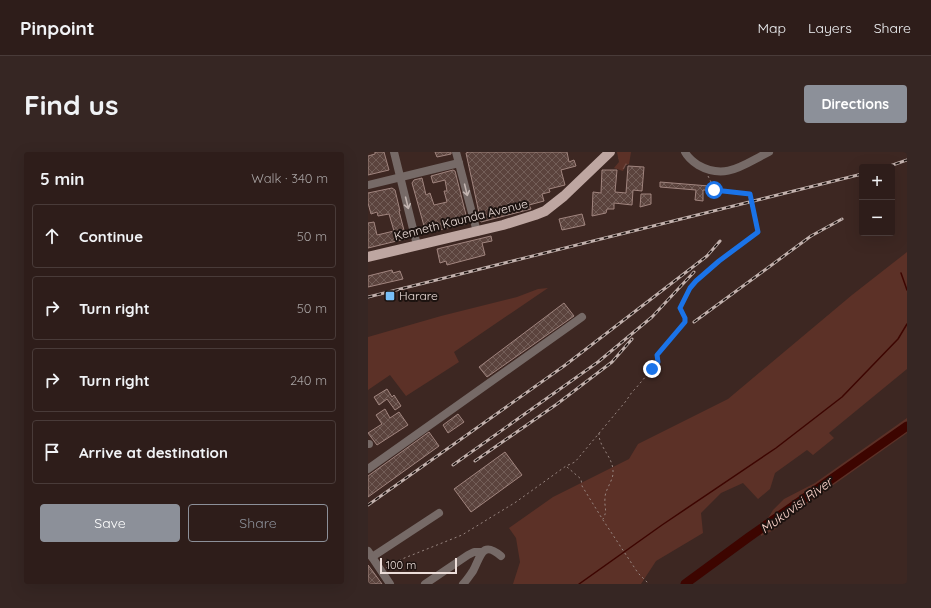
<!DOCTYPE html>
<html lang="en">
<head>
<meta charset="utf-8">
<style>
	body { margin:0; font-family:Quicksand,sans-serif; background:#362623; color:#f1f3f6 }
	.controls { position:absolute; right:12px; top:12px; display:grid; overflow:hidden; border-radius:4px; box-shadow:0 4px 16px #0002 }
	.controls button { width:36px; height:36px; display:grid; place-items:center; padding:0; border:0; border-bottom:1px solid #493b39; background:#2e1d1a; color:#f1f3f6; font:20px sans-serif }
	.scale { position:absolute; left:12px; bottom:10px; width:77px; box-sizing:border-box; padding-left:4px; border:2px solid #ecddd9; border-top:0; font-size:11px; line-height:14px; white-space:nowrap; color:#ecddd9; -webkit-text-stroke:3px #1d1310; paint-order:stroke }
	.stop { position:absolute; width:12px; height:12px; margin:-9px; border:3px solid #1a73e8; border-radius:50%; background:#fff }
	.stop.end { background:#1a73e8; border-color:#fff; box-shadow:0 1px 4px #0008 }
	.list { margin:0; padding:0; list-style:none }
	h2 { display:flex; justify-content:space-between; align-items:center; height:52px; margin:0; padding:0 16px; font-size:17px }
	h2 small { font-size:13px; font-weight:400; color:#a7a2a2 }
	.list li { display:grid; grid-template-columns:26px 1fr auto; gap:12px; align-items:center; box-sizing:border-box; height:64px; margin:0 8px 8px; padding:0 8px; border:1px solid #493b39; border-radius:4px }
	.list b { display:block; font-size:15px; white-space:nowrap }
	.list em { font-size:13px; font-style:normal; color:#a7a2a2 }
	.actions { display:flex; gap:8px; padding:12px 16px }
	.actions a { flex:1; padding:9px 0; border:1px solid #8c9099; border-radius:4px; text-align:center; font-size:14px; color:#8c9099 }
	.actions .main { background:#8c9099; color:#fff }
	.icon { flex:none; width:22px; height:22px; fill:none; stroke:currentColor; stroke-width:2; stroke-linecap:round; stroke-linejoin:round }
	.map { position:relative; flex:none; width:539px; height:432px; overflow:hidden; border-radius:4px }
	header { display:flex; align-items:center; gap:24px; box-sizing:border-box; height:56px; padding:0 20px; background:#2e1d1a; border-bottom:1px solid #493b39 }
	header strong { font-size:19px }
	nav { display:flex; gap:22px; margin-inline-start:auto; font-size:14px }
	.intro { display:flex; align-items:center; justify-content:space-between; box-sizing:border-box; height:96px; padding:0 24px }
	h1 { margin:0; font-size:28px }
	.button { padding:10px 18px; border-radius:4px; background:#8c9099; color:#fff; font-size:14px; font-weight:700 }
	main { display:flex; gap:24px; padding:0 24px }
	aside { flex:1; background:#2e1d1a; border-radius:4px; box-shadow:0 4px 16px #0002 }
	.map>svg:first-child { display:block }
	.green { fill:#5c3127 }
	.forest { fill:url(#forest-firs) }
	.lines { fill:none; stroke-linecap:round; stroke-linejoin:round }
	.stream { stroke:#3d0500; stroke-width:1.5 }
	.river { stroke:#3d0500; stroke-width:9 }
	.building { fill:url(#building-cross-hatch); stroke:#a1857f }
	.path { stroke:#988681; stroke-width:1; stroke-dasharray:2 3; stroke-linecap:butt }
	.minor { stroke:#766a67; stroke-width:8 }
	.major { stroke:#bea6a1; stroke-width:10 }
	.rail-casing { stroke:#c2b1ad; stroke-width:3 }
	.rail { stroke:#1d1310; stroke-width:1.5; stroke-dasharray:4.5; stroke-linecap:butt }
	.path-bridge { stroke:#988681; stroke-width:1; stroke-dasharray:2 3; stroke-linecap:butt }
	.oneway { stroke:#c3b5b1 }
	.route { stroke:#1a73e8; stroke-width:5 }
	.poi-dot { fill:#77bff7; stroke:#1d1310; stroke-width:1.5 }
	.labels { text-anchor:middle; stroke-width:4; stroke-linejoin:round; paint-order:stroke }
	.street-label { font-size:12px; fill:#ecddd9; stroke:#1d1310 }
	.poi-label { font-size:12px; fill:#ecddd9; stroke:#1d1310; text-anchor:start }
	.water-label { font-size:13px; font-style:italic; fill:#fed6cd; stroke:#1d1310 }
</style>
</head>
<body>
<header>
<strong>Pinpoint</strong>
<nav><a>Map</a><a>Layers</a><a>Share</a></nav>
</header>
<div class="intro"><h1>Find us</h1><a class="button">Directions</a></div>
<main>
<aside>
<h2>5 min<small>Walk · 340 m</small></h2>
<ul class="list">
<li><svg class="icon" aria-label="ahead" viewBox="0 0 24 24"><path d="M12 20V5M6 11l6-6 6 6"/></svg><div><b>Continue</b></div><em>50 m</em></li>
<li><svg class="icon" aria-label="right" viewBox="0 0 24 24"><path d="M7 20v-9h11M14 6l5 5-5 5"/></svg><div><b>Turn right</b></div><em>50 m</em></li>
<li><svg class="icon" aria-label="right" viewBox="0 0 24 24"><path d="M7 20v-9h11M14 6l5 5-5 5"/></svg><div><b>Turn right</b></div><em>240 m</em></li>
<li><svg class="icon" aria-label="arrive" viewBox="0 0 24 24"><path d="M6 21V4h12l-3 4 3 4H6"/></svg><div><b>Arrive at destination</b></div></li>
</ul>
<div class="actions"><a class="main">Save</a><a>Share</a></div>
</aside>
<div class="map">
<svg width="539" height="432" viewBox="0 0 539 432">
	<defs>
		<pattern id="forest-firs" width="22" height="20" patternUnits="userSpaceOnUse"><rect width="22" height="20" fill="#5c3127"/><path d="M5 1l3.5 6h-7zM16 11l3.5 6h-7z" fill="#744e46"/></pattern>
		<pattern id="building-cross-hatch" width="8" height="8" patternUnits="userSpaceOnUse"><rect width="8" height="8" fill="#5b433d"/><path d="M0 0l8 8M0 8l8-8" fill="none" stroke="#735e58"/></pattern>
	</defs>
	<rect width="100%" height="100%" fill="#3d2722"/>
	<g class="green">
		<polygon points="539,100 539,217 461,281 466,286 445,303 439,298 407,321 402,337 390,347 375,331 353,341 333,361 335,381 288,409 273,432 145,432 152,410 148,386 141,376 185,345 261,307 270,292 360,247 484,143"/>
		<polygon points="180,136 86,200 91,210 38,244 22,223 0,238 0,185 73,164 149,145 170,137"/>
		<polygon points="539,266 539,281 437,353 423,362 406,378 393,384 391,372 399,368 405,358 416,347 447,331"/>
	</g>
	<polygon class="forest" points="249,0 263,0 261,12 258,13 255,19 246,16 251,10"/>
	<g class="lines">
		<g class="stream">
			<polyline points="533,121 539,138"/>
			<polyline points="211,432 294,373 408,296 474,245 530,187 539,172"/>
		</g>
		<polyline class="river" points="317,432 381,385 539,274"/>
	</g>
	<g class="building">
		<polygon points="7,0 16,0 21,18 0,23 0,4 7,2"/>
		<polygon points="67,0 83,0 83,2 69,5"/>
		<polygon points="101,0 199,0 201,10 206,8 208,14 193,18 197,33 181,37 182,40 174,42 176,49 161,53 163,57 113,70 98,1"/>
		<polygon points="260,14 276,15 274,39 265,38 264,53 246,51 246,57 239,57 238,61 224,64 225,40 233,41 234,18 249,18 247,40 258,41"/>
		<polygon points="85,18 87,19 100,71 58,81 44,31 46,28 54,26 58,43 62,41 66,53 79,50 76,39 79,39 77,28 65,31 63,24"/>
		<polygon points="292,30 341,34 341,38 335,38 335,49 327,48 328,38 292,35"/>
		<polygon points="24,36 27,38 32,59 31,59 38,86 37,87 0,96 0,71 6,70 9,83 26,79 21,62 10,64 9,60 3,62 0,51 0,41"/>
		<polygon points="273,42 283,42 283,52 272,55"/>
		<polygon points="214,62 217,73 194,78 191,67"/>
		<polygon points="123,84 124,89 114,91 117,103 79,113 78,109 72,111 69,97"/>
		<polygon points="24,118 25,121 32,119 35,127 0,135 0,124"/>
		<polygon points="196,151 206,164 119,225 111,215"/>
		<polygon points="19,237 24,245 26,243 33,254 27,258 19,247 11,253 6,245"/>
		<polygon points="17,257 22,266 31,260 40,273 9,293 0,281 14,272 8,263"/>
		<polygon points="90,262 96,270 80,281 75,273"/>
		<polygon points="61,280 71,294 0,345 0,324"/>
		<polygon points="137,300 154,323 103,360 86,337"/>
		<polygon points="0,413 6,421 14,432 0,432"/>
	</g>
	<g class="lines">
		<g class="path">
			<polyline points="340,24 344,32 345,38"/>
			<path d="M231,281C230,294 245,305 245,319C246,328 237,337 237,346C236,356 240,358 235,367"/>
			<polyline points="199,315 213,327 214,334 235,368 270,421 281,432"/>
			<polyline points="18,416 34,407 94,383 148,350 198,314 207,310 258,249 264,240 268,236 289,211 290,207 289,203 317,170 317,166 312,156 325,132 351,109"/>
		</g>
		<g class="minor">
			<polyline points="26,0 49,93"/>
			<polyline points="88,0 109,80"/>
			<path d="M317,0C320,6 324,9 330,13C358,29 376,12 401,0"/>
			<polyline points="0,33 91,11"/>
			<polyline points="0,292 1,292"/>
			<polyline points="0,317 214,165"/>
			<polyline points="0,399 22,432"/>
			<polyline points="4,405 71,361"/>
			<polyline points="57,432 100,403 106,400 113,400"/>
			<path d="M95,432C99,428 102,423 105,419C113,404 114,388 133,404"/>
		</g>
		<polyline class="major" points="0,105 135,73 167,63 177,59 196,44 242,0"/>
		<g class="rail-casing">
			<g id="rail">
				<polyline points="519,15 539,8"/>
				<polyline points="0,145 494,22"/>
				<polyline points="326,170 443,84 474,67"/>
				<polyline points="107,309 189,252 244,210 264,187"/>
				<polyline points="85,313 230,210 284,165 326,120"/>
				<polyline points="0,353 196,214 339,104 352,89"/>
			</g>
		</g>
		<use href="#rail" class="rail"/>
		<polyline class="path-bridge" points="345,38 382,42 390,80 351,109"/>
	</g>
	<defs><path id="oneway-shaft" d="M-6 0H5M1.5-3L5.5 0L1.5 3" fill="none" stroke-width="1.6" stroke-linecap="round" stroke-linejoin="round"/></defs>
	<g class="oneway">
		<use href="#oneway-shaft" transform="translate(98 38) rotate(76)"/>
		<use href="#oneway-shaft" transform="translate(39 51) rotate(76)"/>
	</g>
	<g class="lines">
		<polyline class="route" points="284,217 290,210 289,203 317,170 317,166 312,156 322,136 328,129 351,109 390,80 382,42 346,38"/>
	</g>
	<rect class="poi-dot" x="17" y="139" width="10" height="10" rx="2"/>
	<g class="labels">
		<g class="street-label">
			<text transform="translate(93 68) rotate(-14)" y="4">Kenneth Kaunda Avenue</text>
		</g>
		<g class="poi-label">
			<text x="31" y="148">Harare</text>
		</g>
		<g class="water-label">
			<text transform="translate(428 353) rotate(-36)" y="5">Mukuvisi River</text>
		</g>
	</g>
</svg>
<div class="controls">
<button>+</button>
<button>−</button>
</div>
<div class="scale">100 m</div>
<div class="stop" style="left:346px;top:38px"></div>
<div class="stop end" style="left:284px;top:217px"></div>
</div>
</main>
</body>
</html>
